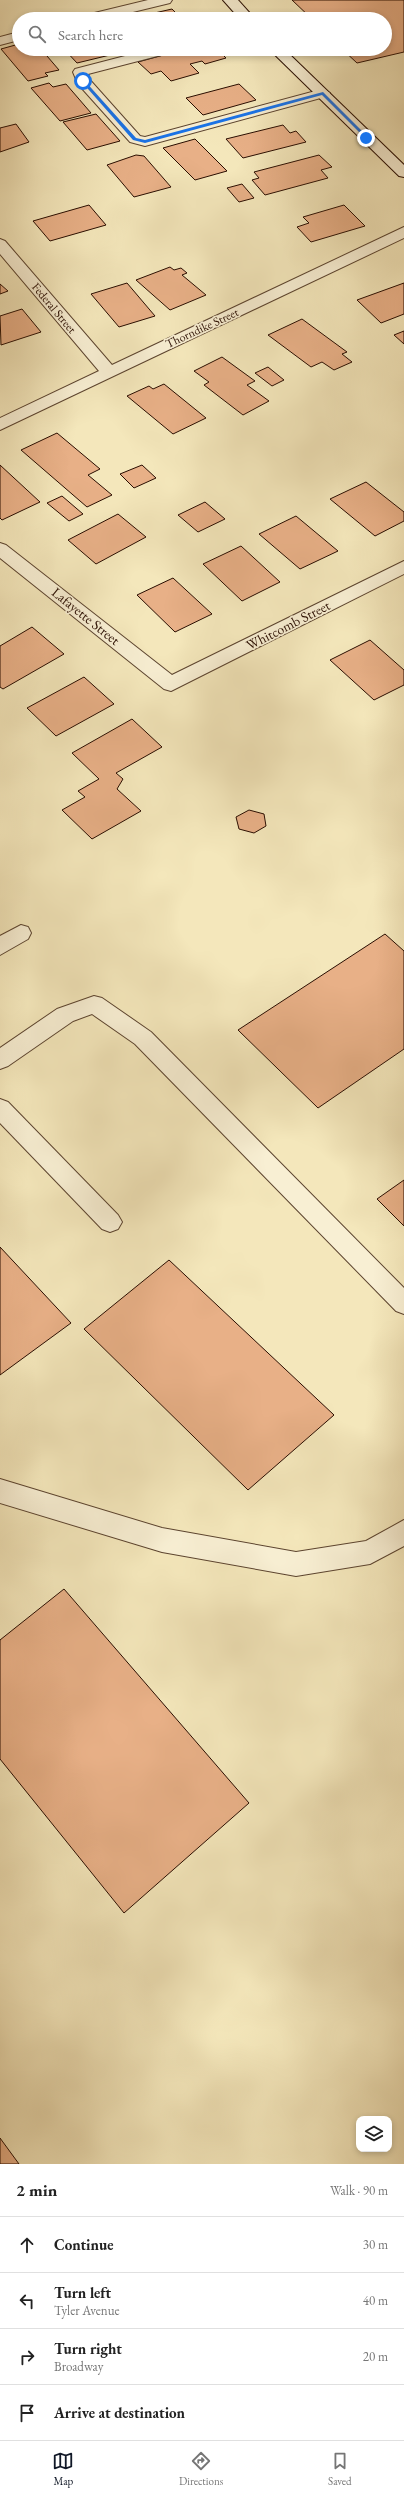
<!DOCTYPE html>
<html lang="en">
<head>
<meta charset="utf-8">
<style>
	body { margin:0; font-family:"EB Garamond",serif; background:#f6f6f6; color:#222 }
	.controls { position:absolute; right:12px; bottom:12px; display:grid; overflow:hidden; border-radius:8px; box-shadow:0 2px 6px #0003 }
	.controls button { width:36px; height:36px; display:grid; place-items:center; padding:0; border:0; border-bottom:1px solid #e0e0e0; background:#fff; color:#222; font:20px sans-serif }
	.stop { position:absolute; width:12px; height:12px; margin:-9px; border:3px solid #1a73e8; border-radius:50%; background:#fff }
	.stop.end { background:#1a73e8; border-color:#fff; box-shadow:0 1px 4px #0008 }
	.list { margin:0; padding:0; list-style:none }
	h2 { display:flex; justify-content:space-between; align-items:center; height:52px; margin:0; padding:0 16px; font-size:17px }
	h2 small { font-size:13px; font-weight:400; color:#767676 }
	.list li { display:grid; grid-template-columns:26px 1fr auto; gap:12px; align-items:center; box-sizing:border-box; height:56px; padding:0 16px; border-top:1px solid #e0e0e0 }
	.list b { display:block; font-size:15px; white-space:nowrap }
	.list p { margin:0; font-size:13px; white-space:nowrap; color:#767676 }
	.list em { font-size:13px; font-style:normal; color:#767676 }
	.icon { flex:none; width:22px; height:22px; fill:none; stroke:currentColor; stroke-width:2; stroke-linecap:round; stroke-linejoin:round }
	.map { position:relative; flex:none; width:404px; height:2164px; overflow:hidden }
	.search { position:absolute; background:#fff; box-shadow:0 2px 6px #0003; left:12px; right:12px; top:12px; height:44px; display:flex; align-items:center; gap:10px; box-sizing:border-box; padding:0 14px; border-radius:22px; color:#767676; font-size:15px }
	.sheet { height:276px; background:#fff }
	nav { display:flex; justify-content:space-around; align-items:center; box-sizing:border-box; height:56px; border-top:1px solid #e0e0e0; background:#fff; font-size:11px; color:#767676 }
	nav a { display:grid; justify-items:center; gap:2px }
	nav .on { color:#111827 }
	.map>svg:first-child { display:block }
	.building { fill:#e8b087; stroke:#290d00 }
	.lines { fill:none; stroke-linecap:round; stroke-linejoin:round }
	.service-casing { stroke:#5c442f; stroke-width:2 }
	.minor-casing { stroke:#5c442f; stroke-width:2 }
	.secondary-casing { stroke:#290d00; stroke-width:2 }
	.service { fill:#f8efd3; fill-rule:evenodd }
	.minor { fill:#f8efd3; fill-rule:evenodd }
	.secondary { fill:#f8efd3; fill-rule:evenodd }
	.route { fill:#1a73e8 }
	.labels { text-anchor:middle; stroke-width:3.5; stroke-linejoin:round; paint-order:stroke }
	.far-street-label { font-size:12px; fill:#290d00; stroke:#f8efd3 }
	.street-label { font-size:14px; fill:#290d00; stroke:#f8efd3 }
</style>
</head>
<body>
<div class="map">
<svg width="404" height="2164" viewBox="0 0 404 2164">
	<rect width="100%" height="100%" fill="#f4e7bb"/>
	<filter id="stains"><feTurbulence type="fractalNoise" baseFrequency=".005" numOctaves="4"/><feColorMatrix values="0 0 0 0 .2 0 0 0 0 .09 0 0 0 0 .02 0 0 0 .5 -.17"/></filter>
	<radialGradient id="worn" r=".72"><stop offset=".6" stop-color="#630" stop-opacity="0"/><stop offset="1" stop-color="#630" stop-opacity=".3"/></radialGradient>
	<g class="building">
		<polygon points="292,0 404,0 404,52 357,63 342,49 385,49 385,19 312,19"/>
		<polygon points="172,9 180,17 187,16 190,19 128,19"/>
		<polygon points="19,44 19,49 41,49 59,70 45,73 48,76 28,81 1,49"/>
		<polygon points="64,49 105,49 110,55 77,63"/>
		<polygon points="185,49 217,49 226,58 205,64 202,61 190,64 199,73 171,81 161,71 151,74 138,62"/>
		<polygon points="49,83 53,87 66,84 91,113 60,121 31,88"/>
		<polygon points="239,84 256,100 203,115 186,98"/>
		<polygon points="96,114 120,141 87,150 63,122"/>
		<polygon points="16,124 29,142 0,152 0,128"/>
		<polygon points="283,125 290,133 296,131 306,142 243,158 226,139"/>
		<polygon points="195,139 227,171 195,180 163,148"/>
		<polygon points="136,155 144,156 171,187 134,197 107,165"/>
		<polygon points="319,155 332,167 321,170 328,178 265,195 252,180 259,178 254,172"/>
		<polygon points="242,184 254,198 239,202 227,188"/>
		<polygon points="89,205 106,225 50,241 33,221"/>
		<polygon points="344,205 365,226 311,242 297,227 309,223 303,217"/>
		<polygon points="170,267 174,270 181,268 187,273 182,275 206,295 170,310 136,280"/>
		<polygon points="127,283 155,316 119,327 91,294"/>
		<polygon points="404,283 404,314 381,323 357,300"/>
		<polygon points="0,284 8,291 0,294"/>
		<polygon points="22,309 41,332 1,345 0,316"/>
		<polygon points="302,319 347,352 342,354 352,362 334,370 322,362 311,367 268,335"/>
		<polygon points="404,331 404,344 394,335"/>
		<polygon points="222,357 255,381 247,385 269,401 243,415 204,385 209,382 194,371"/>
		<polygon points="268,367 284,380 272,386 255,373"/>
		<polygon points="164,384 206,418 173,434 127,396 149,386 153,389"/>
		<polygon points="57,433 100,469 88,475 112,495 87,507 21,450"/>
		<polygon points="0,465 40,502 2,520 0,518"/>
		<polygon points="142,465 156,478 134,488 120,474"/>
		<polygon points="366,482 404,512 404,521 375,536 330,499"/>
		<polygon points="62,496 83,514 69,521 47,503"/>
		<polygon points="205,502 225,519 198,532 178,515"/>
		<polygon points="118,514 146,537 96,564 68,540"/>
		<polygon points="296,516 338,551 300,569 259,534"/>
		<polygon points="241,546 280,582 242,601 203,564"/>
		<polygon points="173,578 212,614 175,632 137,595"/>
		<polygon points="32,627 64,654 3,689 0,687 0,646"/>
		<polygon points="370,640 404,670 404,685 374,700 330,660"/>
		<polygon points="84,677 114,704 56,736 27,708"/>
		<polygon points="132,719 162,747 116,773 123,779 117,789 141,811 92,839 62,810 85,797 78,791 99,779 72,753"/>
		<polygon points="249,810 264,814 266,826 254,833 239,829 236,817"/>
		<polygon points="385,934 404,951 404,1049 318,1108 238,1030"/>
		<polygon points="404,1180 404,1226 377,1199"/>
		<polygon points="0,1247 71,1323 0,1375"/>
		<polygon points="169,1260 334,1415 248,1490 84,1329"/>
		<polygon points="64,1589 249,1803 124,1913 0,1759 0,1640"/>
		<polygon points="0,2138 19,2164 0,2164"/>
	</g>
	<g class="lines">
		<g class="service-casing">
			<g id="service">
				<polygon points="148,0 172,0 170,3 104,19 80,19 82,16"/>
				<polygon points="19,32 19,40 0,45 0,37"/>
				<polygon points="21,925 28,927 31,933 28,939 0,955 0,936"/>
				<polygon points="94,996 102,998 151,1032 404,1288 404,1314 396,1311 135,1044 92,1014 73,1021 8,1066 0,1069 0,1048 57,1009"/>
				<polygon points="0,1099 8,1102 118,1215 122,1222 118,1229 110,1232 102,1229 0,1123"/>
				<polygon points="0,1479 162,1528 296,1552 366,1541 404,1520 404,1546 370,1564 296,1576 162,1552 0,1503"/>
			</g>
		</g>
		<g class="minor-casing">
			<g id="minor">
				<polygon points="152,49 175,49 173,52 88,74 90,80 140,136 145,137 323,89 330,93 328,96 145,146 130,142 78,84 73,72 75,69"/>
				<polygon points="404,227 404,238 0,430 0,418 99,371 0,254 0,239 5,241 112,365"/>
				<polygon points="0,543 6,545 172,675 404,561 404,574 171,691 164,689 0,558"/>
			</g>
		</g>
		<g class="secondary-casing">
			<g id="secondary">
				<polygon points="223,0 238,0 255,19 240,19"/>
				<polygon points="269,49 284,49 404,165 404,177 399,176"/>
			</g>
		</g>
		<use href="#service" class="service"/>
		<use href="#minor" class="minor"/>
		<use href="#secondary" class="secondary"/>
	</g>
	<polygon class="route" points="84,80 136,138 145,140 323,92 369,138 365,138 322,95 145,143 133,140 81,81"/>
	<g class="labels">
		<g class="far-street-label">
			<text transform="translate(54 308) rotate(50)" y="4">Federal Street</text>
			<text transform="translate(202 328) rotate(-25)" y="4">Thorndike Street</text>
		</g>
		<g class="street-label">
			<text transform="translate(86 616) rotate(39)" y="5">Lafayette Street</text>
			<text transform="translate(288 625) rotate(-27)" y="5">Whitcomb Street</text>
		</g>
	</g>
	<rect width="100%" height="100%" filter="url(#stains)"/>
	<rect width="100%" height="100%" fill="url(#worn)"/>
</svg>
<div class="controls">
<button><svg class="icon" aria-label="layers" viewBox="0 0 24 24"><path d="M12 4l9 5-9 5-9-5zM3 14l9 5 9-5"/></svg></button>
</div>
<div class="stop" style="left:83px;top:81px"></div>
<div class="stop end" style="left:366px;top:138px"></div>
<div class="search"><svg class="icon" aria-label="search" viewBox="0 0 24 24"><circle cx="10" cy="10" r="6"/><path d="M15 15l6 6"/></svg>Search here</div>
</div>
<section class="sheet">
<h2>2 min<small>Walk · 90 m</small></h2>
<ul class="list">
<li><svg class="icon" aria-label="ahead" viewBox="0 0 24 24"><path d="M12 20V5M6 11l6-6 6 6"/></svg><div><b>Continue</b></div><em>30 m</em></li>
<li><svg class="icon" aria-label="left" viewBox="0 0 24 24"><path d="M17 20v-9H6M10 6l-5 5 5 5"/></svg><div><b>Turn left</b><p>Tyler Avenue</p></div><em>40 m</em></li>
<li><svg class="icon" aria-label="right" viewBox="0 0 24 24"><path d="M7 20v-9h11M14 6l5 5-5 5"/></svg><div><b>Turn right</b><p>Broadway</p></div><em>20 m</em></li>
<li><svg class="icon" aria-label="arrive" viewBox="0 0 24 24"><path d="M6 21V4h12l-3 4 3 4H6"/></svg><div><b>Arrive at destination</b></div></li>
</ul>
</section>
<nav>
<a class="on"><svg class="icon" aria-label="map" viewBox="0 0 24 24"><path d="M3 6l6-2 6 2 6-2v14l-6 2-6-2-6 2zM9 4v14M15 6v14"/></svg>Map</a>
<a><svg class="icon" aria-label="directions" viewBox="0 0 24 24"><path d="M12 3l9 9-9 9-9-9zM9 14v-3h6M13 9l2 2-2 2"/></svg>Directions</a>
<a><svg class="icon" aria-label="saved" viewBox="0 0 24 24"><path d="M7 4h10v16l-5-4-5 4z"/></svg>Saved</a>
</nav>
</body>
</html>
